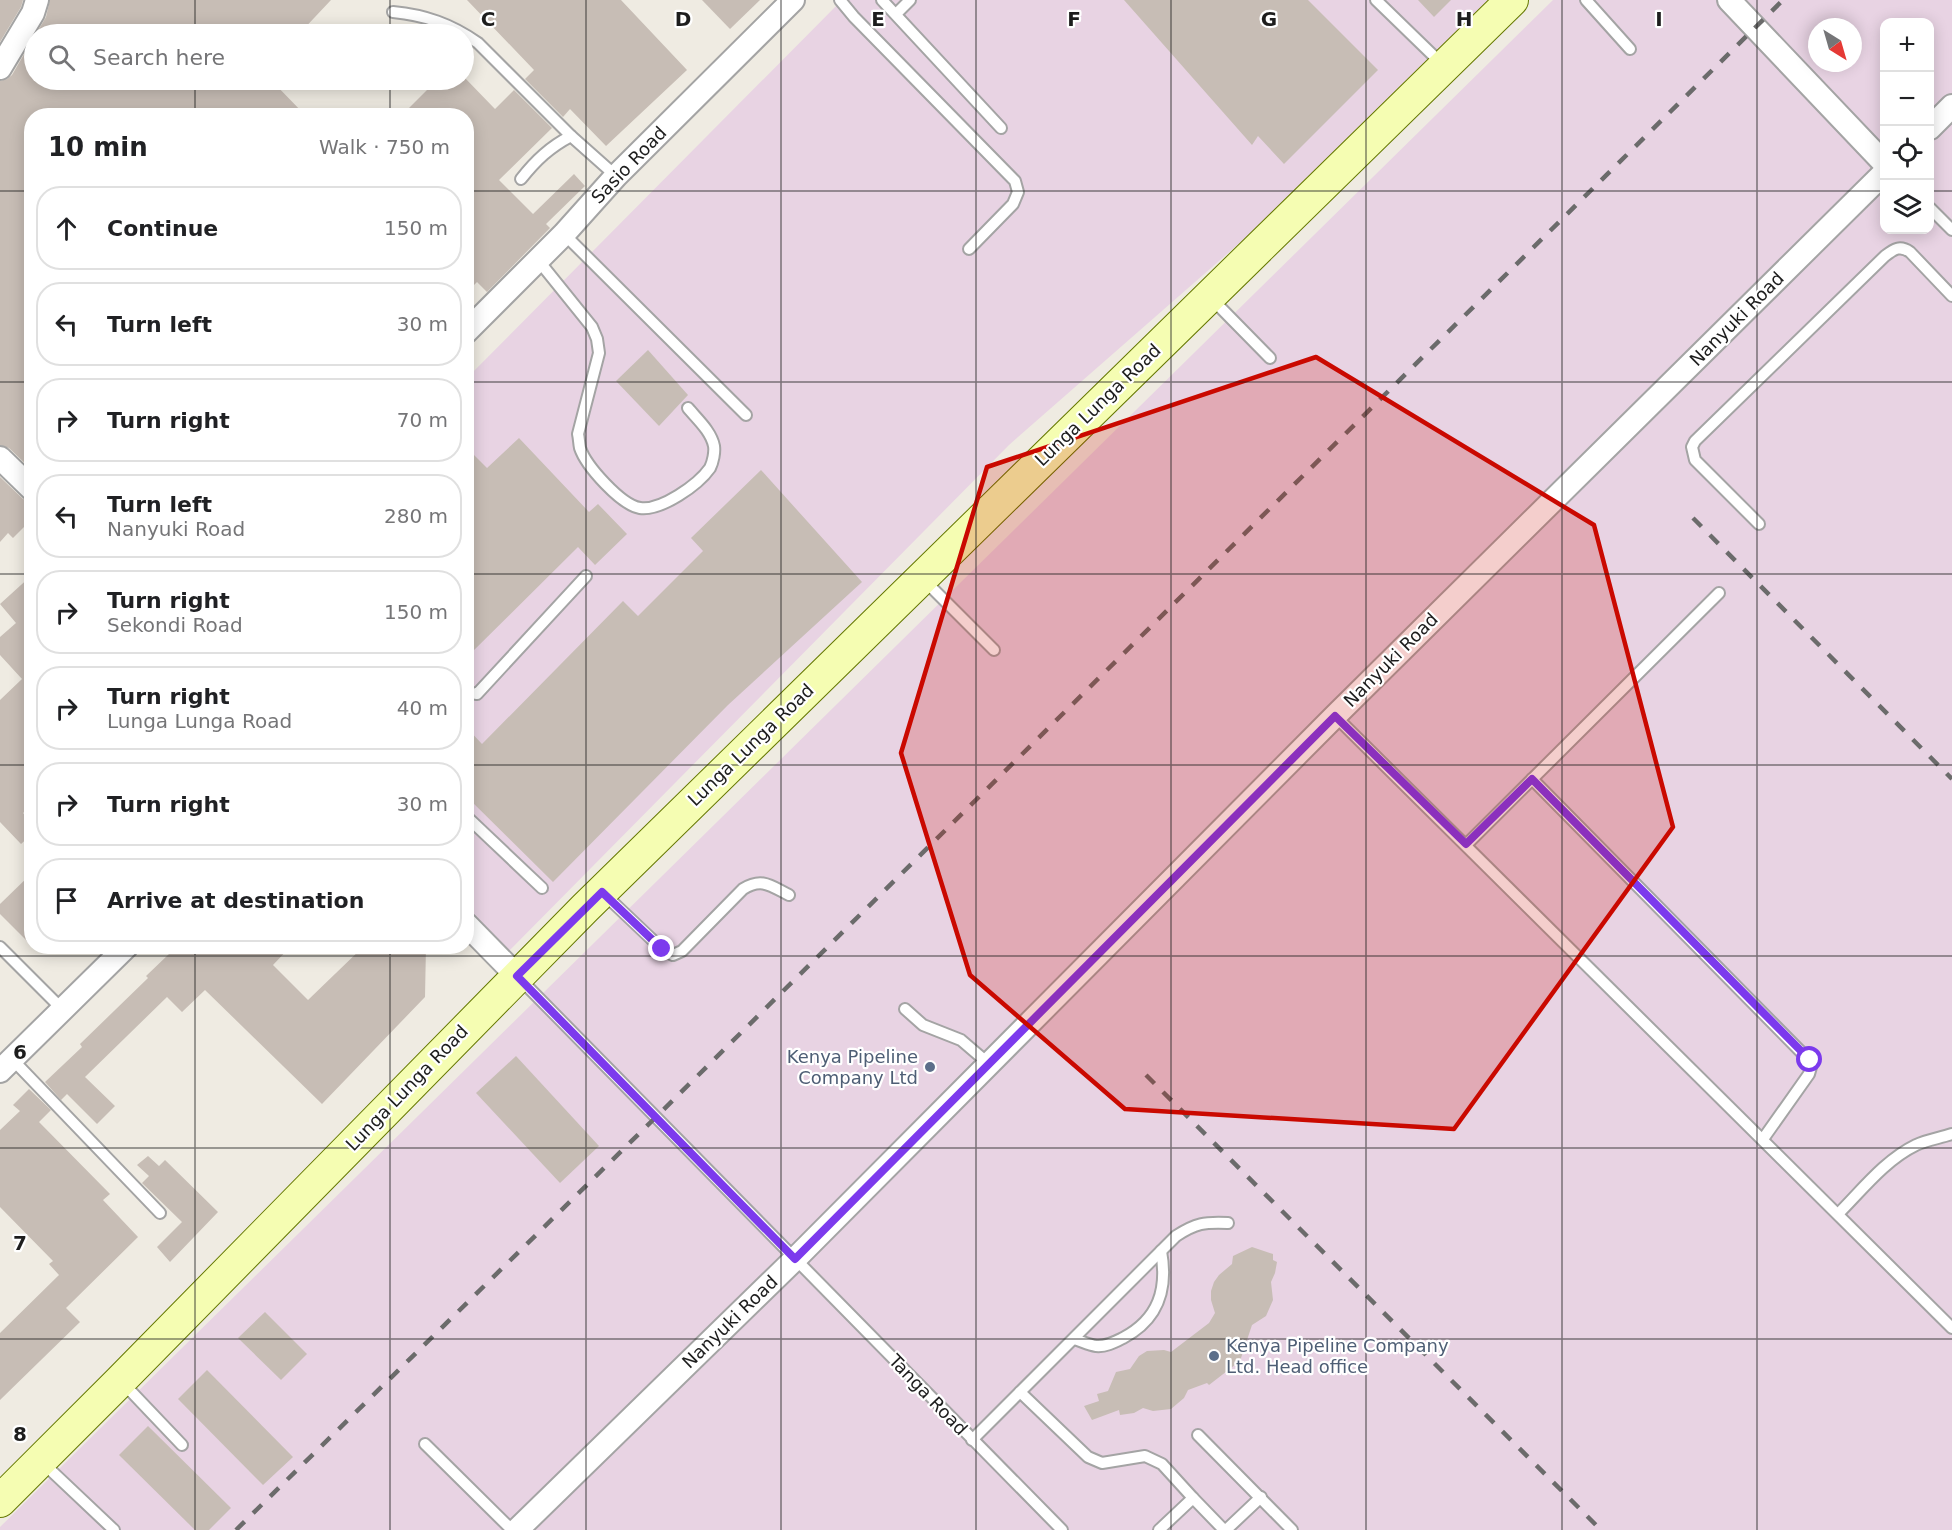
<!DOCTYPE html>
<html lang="en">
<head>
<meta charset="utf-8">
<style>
	body { margin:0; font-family:"DejaVu Sans",sans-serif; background:#f2f2f2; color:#202124 }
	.controls { position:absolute; right:18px; top:18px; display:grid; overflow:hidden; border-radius:12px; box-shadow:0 3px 15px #0003 }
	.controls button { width:54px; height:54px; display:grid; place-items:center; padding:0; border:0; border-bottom:2px solid #e0e0e0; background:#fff; color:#202124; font:30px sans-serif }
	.compass { position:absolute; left:1808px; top:18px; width:54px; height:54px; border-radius:50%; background:#fff; box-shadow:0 3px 15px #0003; rotate:143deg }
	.stop { position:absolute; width:18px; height:18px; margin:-14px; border:4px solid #7c3aed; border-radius:50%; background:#fff }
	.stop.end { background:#7c3aed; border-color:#fff; box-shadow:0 2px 6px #0008 }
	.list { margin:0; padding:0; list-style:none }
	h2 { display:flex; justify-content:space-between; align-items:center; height:78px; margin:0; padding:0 24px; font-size:26px }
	h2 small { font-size:20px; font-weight:400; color:#757577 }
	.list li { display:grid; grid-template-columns:39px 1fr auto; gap:18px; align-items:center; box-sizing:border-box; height:84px; margin:0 12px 12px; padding:0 12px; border:2px solid #e0e0e0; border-radius:24px }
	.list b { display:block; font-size:22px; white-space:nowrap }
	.list p { margin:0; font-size:20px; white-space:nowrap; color:#757577 }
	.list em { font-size:20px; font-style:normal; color:#757577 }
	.icon { flex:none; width:33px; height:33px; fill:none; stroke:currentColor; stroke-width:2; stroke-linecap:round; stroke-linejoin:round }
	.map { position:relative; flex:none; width:1952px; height:1530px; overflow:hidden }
	.search { position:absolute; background:#fff; box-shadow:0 3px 15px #0003; left:24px; top:24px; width:450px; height:66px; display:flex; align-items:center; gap:15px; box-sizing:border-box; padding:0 21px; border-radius:33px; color:#757577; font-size:22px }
	.panel { position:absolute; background:#fff; box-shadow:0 3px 15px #0003; left:24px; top:108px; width:450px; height:846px; border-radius:24px }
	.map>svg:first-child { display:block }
	.industrial { fill:#e8d3e3; fill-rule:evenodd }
	.building { fill:#c7bdb5 }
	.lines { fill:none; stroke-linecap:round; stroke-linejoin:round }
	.lane-casing { stroke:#a4a4a4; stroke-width:14 }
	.street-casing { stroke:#a4a4a4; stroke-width:26 }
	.secondary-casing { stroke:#657800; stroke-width:34 }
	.lane { stroke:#fff; stroke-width:10 }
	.street { stroke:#fff; stroke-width:22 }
	.secondary { stroke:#f5fdb2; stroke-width:32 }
	.rail { stroke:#6b6b6b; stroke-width:4.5; stroke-dasharray:12 12; stroke-linecap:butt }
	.route { stroke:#7c3aed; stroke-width:8 }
	.marked { fill:#ca0900; fill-opacity:0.2; stroke:#ca0900; stroke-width:4.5; stroke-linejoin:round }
	.grid { fill:none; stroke:#1d1d1d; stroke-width:1.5; stroke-opacity:0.55 }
	.service-dot { fill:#5c6f8a; stroke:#fff; stroke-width:2 }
	.labels { text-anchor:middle; stroke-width:4.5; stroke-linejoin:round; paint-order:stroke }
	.street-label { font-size:18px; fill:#1d1d1d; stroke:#fff }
	.service-label { font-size:18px; fill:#4e5e75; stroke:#fff; text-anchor:end }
	.grid-label { font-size:20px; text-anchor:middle; font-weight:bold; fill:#1d1d1d; stroke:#fff; stroke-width:4.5; stroke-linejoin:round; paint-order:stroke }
</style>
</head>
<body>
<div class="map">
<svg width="1952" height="1530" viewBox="0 0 1952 1530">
	<rect width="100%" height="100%" fill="#efebe2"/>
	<g class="industrial">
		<polygon points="842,0 1498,0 1316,176 1009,445 508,952 467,911 466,379"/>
		<path d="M1553,0H1952V1530H0V1527ZM1884,22H1930V230H1884ZM1817,27H1853V63H1817Z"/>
	</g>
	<g class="building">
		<polygon points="0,0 23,0 21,7 0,42"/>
		<polygon points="50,0 331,0 299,34 36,34 46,17"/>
		<polygon points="467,0 621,0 687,70 606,146 570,109 563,117 525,79 534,70"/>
		<polygon points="702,0 760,0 730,29"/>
		<polygon points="1124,0 1308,0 1378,70 1284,164 1258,136 1252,145"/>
		<polygon points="1418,0 1451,0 1434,17"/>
		<polygon points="34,37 34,80 271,80 306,116 32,116 32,470 9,448 0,445 0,81 7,79 12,75"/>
		<polygon points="464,77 495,109 514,90 552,128 499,180 533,214 574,174 585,186 546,224 550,228 487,292 477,282 466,293 466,116 401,116 430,87 423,80 464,80"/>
		<polygon points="648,350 688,395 659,426 616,381"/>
		<polygon points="519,438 589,512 598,504 627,534 595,565 578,547 466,658 466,447 487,468"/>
		<polygon points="761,470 862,582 728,705 553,882 466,796 466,727 482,744 623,601 638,616 703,551 691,538"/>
		<polygon points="0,477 23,499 32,502 32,519 13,538 8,533 0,542"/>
		<polygon points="32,575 32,805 23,813 32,823 32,834 21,844 0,822 0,700 22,679 0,655 0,637 16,623 0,604"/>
		<polygon points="32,873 32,946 0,914 0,904"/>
		<polygon points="161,946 291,946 273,965 308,1000 364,946 426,946 425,997 322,1104 205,990 182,1012 167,997 85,1077 115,1106 97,1124 67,1094 61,1100 45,1082 82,1047 80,1044 148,978 146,976 169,954"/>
		<polygon points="516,1056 599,1146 560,1183 476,1093"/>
		<polygon points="29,1089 51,1110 39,1122 110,1194 103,1200 138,1237 66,1308 80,1322 0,1400 0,1333 59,1275 49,1264 53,1261 0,1207 0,1130 20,1111 13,1105"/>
		<polygon points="148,1156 159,1166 165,1160 218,1212 170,1262 157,1247 182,1222 142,1183 149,1176 137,1165"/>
		<polygon points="1252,1247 1273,1254 1273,1260 1277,1262 1275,1273 1271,1282 1273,1300 1266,1316 1252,1325 1240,1361 1209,1385 1207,1383 1188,1390 1184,1398 1171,1409 1153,1411 1143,1408 1134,1413 1120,1415 1119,1410 1092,1420 1084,1406 1099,1401 1097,1394 1108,1391 1116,1372 1130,1369 1139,1356 1147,1351 1164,1350 1171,1352 1209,1323 1215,1313 1211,1300 1211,1291 1214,1282 1219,1275 1232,1264 1233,1256"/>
		<polygon points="265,1312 307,1354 281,1380 238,1338"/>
		<polygon points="207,1370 293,1457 263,1485 178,1399"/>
		<polygon points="148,1426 231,1508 209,1530 195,1530 119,1455"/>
	</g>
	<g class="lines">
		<g class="lane-casing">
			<g id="lane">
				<polyline points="840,0 854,17 1015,181 1018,192 1013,204 969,249"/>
				<polyline points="882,0 1001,128"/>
				<polyline points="1376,0 1442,64"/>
				<polyline points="1586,0 1630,49"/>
				<path d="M393,12C425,15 451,24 478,43L571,136L616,176"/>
				<polyline points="896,14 910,0"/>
				<path d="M521,179C536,160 550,147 571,136"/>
				<polyline points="1930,208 1952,230"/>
				<polyline points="564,234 746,415"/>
				<path d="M538,260L592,327L597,339L599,353L578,434C579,438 579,443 580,448C586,466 621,505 640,508C661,511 698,485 710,468C713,462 715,452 714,446C711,431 697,419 688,408"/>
				<polyline points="1212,299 1270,358"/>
				<path d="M1759,524L1695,460L1692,447L1695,441L1885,256C1894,249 1900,245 1910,252L1952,296"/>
				<polyline points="924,580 994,650"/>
				<polyline points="466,692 477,694 586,576"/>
				<polyline points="1335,716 1952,1328"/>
				<polyline points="1532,779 1810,1061 1811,1067 1809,1074 1763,1139"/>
				<polyline points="466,816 542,888"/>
				<polyline points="1466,845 1719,593"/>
				<path d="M603,893L662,949L673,955L682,951L743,889C762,877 771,886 789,895"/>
				<polyline points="0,947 62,1009"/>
				<polyline points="520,979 1062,1530"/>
				<polyline points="905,1009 923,1025 961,1040 989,1064"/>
				<polyline points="12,1059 160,1213"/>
				<path d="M1838,1214C1862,1190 1885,1160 1916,1145C1927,1140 1940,1138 1952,1134"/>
				<path d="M1074,1339C1081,1341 1089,1345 1096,1346C1106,1347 1115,1342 1123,1338C1159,1319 1168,1289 1161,1251"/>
				<polyline points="123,1383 182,1445"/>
				<polyline points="1020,1392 1088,1457 1102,1463 1145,1456 1162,1464 1193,1498"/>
				<polyline points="1198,1435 1292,1530"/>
				<path d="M972,1440L1176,1236C1196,1223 1204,1222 1228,1223"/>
				<polyline points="425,1444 512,1530"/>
				<polyline points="42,1462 114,1530"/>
				<polyline points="1159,1530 1193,1498 1224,1530"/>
				<polyline points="1226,1530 1261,1497"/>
			</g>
		</g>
		<g class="street-casing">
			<g id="street">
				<polyline points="1729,0 1884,163"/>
				<polyline points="0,68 33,13 37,0"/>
				<polyline points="1930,128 1952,106"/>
				<polyline points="466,332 564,234 616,176 793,0"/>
				<polyline points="0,458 32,489"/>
				<polyline points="466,924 517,976"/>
				<polyline points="0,1071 127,946"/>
				<polyline points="517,1530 795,1259 1335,716 1884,173"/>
			</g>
		</g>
		<g class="secondary-casing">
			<polyline id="secondary" points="0,1501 120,1381 585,908 1512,0"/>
		</g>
		<use href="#lane" class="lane"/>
		<use href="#street" class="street"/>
		<use href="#secondary" class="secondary"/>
		<g class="rail">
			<polyline points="1693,518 1952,779"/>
			<polyline points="1146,1075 1601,1530"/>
			<polyline points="236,1530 656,1117 1783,0"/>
		</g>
	</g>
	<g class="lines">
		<polyline class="route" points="662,949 602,892 517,976 795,1259 1335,716 1466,844 1532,779 1810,1060"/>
	</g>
	<path class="marked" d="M1316,357L1594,525L1673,827L1454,1129L1125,1109L970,975L901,753L987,467Z"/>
	<path class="grid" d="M195,0V34M390,0V34M586,0V1530M781,0V1530M976,0V1530M1171,0V1530M1366,0V1530M1562,0V1530M1757,0V1530M195,80V116M390,80V116M0,191H32M466,191H1884M1930,191H1952M0,382H32M466,382H1952M0,574H32M466,574H1952M0,765H32M466,765H1952M195,946V1530M390,946V1530M0,956H1952M0,1148H1952M0,1339H1952"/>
	<g class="service-dot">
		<circle cx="930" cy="1067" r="6"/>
		<circle cx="1214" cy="1356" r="6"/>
	</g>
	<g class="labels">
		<g class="street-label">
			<text transform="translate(629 165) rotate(-46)" y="6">Sasio Road</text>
			<text transform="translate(1737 319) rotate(-45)" y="6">Nanyuki Road</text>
			<text transform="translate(1098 405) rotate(-44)" y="6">Lunga Lunga Road</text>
			<text transform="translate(1391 660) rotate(-45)" y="6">Nanyuki Road</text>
			<text transform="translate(751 745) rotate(-44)" y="6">Lunga Lunga Road</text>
			<text transform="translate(407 1088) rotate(-46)" y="6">Lunga Lunga Road</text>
			<text transform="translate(730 1322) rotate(-44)" y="6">Nanyuki Road</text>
			<text transform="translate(928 1395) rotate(46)" y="6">Tanga Road</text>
		</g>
		<g class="service-label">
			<text x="918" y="1063">Kenya Pipeline<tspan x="918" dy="21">Company Ltd</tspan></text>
			<text x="1226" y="1352" text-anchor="start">Kenya Pipeline Company<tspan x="1226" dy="21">Ltd. Head office</tspan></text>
		</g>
	</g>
	<g class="grid-label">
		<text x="488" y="26">C</text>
		<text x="683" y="26">D</text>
		<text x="878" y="26">E</text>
		<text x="1074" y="26">F</text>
		<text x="1269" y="26">G</text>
		<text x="1464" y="26">H</text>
		<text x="1659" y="26">I</text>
		<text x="20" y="1059">6</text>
		<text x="20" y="1250">7</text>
		<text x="20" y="1441">8</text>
	</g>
</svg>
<div class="controls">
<button>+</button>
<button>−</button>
<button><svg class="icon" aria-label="locate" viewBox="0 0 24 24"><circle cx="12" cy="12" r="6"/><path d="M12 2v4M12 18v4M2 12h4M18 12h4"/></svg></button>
<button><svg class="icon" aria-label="layers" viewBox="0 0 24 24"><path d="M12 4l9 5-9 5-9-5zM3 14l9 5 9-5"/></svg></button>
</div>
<svg class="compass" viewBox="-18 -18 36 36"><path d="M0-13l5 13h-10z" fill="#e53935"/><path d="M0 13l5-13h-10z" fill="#757577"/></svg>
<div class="stop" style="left:1810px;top:1060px"></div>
<div class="stop end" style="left:662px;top:949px"></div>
<div class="search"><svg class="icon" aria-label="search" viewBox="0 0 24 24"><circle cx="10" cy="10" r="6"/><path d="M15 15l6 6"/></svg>Search here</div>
<section class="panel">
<h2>10 min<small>Walk · 750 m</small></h2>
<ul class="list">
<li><svg class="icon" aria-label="ahead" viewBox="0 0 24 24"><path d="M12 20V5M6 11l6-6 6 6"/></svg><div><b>Continue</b></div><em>150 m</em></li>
<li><svg class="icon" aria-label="left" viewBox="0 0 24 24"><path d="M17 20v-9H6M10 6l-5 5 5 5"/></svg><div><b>Turn left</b></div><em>30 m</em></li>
<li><svg class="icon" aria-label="right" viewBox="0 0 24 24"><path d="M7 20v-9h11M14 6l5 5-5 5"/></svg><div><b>Turn right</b></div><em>70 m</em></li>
<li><svg class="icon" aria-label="left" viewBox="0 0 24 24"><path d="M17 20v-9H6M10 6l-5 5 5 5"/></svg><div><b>Turn left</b><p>Nanyuki Road</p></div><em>280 m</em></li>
<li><svg class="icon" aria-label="right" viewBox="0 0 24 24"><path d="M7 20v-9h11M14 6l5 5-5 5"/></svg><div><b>Turn right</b><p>Sekondi Road</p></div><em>150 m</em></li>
<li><svg class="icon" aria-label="right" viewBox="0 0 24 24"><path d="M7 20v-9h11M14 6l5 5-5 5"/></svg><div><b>Turn right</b><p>Lunga Lunga Road</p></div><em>40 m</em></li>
<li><svg class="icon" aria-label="right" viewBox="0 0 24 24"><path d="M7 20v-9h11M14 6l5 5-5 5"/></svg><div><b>Turn right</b></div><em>30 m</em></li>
<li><svg class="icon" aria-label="arrive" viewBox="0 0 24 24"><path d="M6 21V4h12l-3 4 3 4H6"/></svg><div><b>Arrive at destination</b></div></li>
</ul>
</section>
</div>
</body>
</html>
